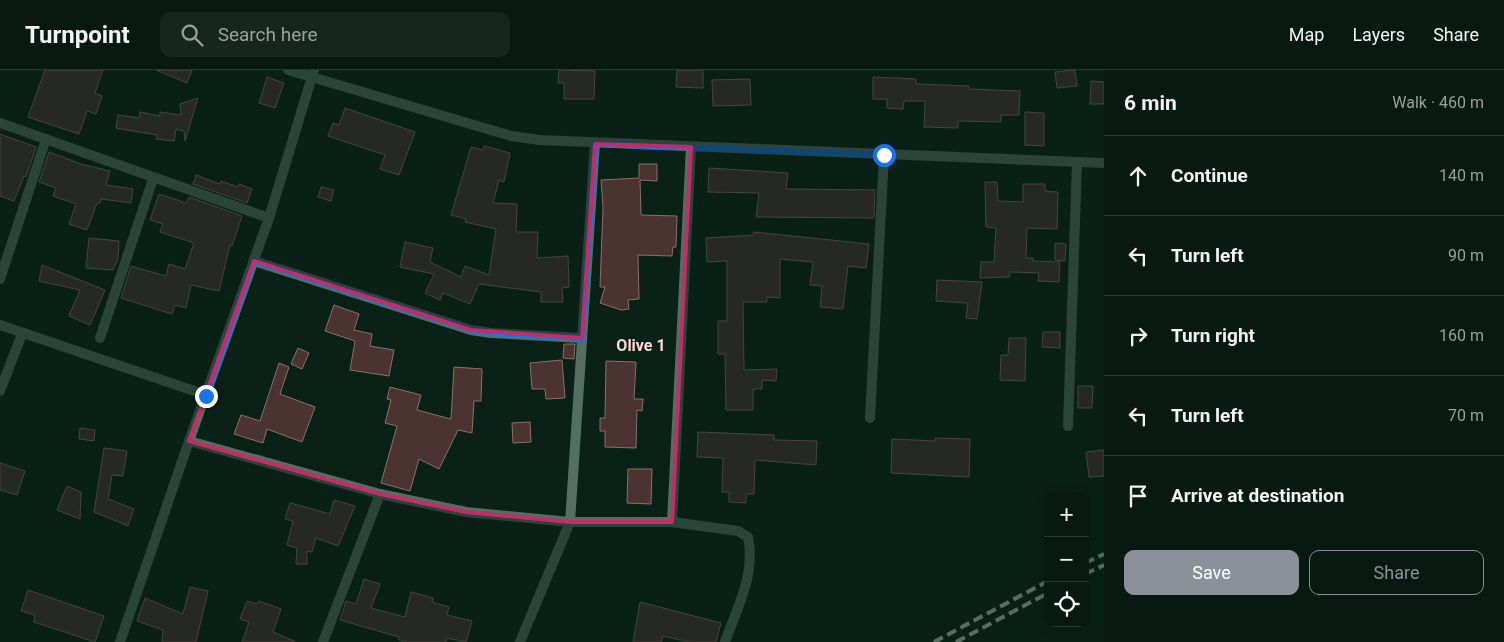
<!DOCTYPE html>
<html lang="en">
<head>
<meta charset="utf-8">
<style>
	body { margin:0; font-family:Roboto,sans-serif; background:#16261f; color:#f1f3f6 }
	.controls { position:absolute; right:15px; bottom:15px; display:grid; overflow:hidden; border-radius:10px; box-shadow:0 2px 12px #0003 }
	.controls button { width:45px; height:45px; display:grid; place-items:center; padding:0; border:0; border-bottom:1px solid #293831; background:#081911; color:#f1f3f6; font:25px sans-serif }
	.stop { position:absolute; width:15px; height:15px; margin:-11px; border:4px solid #1a73e8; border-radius:50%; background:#fff }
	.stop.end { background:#1a73e8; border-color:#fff; box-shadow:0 1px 5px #0008 }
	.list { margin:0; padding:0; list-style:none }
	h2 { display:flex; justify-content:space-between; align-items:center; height:65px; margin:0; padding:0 20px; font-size:21px }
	h2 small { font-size:16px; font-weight:400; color:#98a09f }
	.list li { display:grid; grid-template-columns:32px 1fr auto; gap:15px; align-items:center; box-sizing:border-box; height:80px; padding:0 20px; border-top:1px solid #293831 }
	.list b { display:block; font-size:19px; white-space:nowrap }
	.list em { font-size:16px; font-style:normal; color:#98a09f }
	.actions { display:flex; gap:10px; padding:15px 20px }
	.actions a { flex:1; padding:11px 0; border:1px solid #8c9099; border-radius:10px; text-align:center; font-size:18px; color:#8c9099 }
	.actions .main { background:#8c9099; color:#fff }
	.icon { flex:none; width:28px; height:28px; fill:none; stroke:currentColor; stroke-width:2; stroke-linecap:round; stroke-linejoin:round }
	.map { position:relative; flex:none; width:1104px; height:572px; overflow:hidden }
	header { display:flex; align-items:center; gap:30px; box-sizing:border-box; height:70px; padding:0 25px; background:#081911; border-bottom:1px solid #293831 }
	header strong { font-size:24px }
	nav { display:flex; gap:28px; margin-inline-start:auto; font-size:18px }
	.search { width:350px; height:45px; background:#16261f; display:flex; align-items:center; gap:12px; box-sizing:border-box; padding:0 18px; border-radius:10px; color:#98a09f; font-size:19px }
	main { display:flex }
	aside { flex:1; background:#081911 }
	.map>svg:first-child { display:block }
	.building { fill:#4a3331; stroke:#8a6f6c }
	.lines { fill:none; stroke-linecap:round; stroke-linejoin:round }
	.minor { stroke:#536f62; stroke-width:10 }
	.rail { stroke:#b8c7bf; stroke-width:4; stroke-dasharray:10 5; stroke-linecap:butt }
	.route { stroke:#1a73e8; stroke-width:6 }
	.marked { fill:none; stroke:#c32c67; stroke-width:4; stroke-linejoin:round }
	.labels { text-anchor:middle; stroke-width:4; stroke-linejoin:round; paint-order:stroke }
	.quarter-label { font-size:16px; font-weight:bold; fill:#fcd8d4; stroke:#0a2117 }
</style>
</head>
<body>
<header>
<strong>Turnpoint</strong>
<div class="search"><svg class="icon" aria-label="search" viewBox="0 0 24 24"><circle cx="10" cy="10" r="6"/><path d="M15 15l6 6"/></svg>Search here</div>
<nav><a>Map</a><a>Layers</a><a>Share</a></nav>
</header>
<main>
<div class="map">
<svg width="1104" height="572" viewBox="0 0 1104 572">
	<rect width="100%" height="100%" fill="#0a2117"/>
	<g class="building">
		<polygon points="45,0 103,0 95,23 102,26 96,44 87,41 79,64 28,47"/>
		<polygon points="156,0 192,0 187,13"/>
		<polygon points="559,0 595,1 594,29 564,29 564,13 558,13"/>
		<polygon points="677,0 703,0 703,18 676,17"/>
		<polygon points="1075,0 1077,16 1057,18 1055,2"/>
		<polygon points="267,7 284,13 275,38 259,33"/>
		<polygon points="873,7 916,9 916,14 969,16 969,19 1020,21 1019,45 1001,45 1001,52 958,51 958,58 924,57 925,31 904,31 903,39 887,38 887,29 873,29"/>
		<polygon points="750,9 751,35 713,36 712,10"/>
		<polygon points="1091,11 1104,12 1104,34 1090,34"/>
		<polygon points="198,28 185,71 184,61 176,59 174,71 156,69 157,65 116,58 118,45 139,48 140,42 160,46 160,42 181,45 180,34"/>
		<polygon points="345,38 415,62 399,105 380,99 385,85 328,66 333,53 339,55"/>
		<polygon points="1025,42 1044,43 1044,76 1025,75"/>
		<polygon points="0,64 36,77 26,107 24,106 14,131 0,126"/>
		<polygon points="484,76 510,83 504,112 499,110 493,133 517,134 516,162 538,162 537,188 568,186 569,217 562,218 563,232 541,232 541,222 479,214 470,234 443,223 440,230 425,223 434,204 400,197 405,172 433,178 430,192 461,207 465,196 489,205 496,159 465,152 466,149 451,145 471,77 483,80"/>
		<polygon points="49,82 81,94 110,101 106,115 133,119 131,133 101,129 100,133 97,133 87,160 69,154 76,134 53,126 56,118 39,112"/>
		<polygon points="639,94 657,94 657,111 640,110 641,145 677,146 676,177 673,177 672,186 638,185 639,229 628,230 629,239 621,240 600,233 605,217 600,217 603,137 601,110 639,108"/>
		<polygon points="709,98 788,103 786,119 875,120 874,148 756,147 759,123 708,122"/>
		<polygon points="196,105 220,114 221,111 238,117 239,114 252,119 247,133 193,114"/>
		<polygon points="985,112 997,112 998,131 1023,132 1023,114 1045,114 1045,121 1058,122 1057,159 1027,158 1026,188 1033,188 1033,191 1060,192 1059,212 1038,211 1039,203 1010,202 1009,207 980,208 981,192 994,192 996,158 986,157"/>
		<polygon points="321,117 334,120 331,131 318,127"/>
		<polygon points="159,124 186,133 189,127 242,146 232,176 230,175 219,221 191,215 186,238 175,235 172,244 121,228 131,196 166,206 169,194 185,199 194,173 160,162 163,154 150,150"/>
		<polygon points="754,162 869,174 866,198 848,196 843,239 820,237 822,216 810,215 813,192 780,189 780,228 767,227 767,232 743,232 744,300 777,299 776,311 762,310 762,319 753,319 753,340 726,340 725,284 718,284 718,251 727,251 727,191 707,192 706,168 753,165"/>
		<polygon points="89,168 119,171 118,189 113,200 86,198"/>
		<polygon points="1055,173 1066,174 1065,191 1055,190"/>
		<polygon points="42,195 105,220 90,255 69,246 80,220 39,211"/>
		<polygon points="937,210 982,212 977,249 966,248 968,233 936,231"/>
		<polygon points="334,235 359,244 354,260 372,264 370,276 394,280 389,306 350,300 355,271 325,261"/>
		<polygon points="1043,262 1060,262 1060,278 1042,277"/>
		<polygon points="1009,268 1026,268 1025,311 1000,310 1001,285 1008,285"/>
		<polygon points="564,274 575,274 574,289 563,288"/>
		<polygon points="298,278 309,283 302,299 291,294"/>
		<polygon points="562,290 565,328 546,329 545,319 532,319 530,293"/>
		<polygon points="606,291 636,292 634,329 643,329 642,341 637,340 636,378 605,377 605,361 600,361 600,348 605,348"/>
		<polygon points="279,293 289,297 280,324 315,337 302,372 267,359 263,373 234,364 241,345 260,351"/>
		<polygon points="454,297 482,299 481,331 474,331 472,363 458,360 439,399 419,389 410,421 381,413 397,356 385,353 391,330 387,329 390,317 421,325 417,340 451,349"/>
		<polygon points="1078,316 1093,316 1092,338 1078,338"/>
		<polygon points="530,352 531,372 513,373 512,353"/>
		<polygon points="80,358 95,360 94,371 79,369"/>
		<polygon points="698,362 774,365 774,370 817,371 816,395 755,390 754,424 746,424 746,433 729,432 729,422 722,422 723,388 697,387"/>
		<polygon points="935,368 970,369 969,407 891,403 892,369 935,371"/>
		<polygon points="104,378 127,381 123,406 112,405 108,429 134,439 128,456 94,442"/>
		<polygon points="1104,380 1104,406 1089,407 1086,382"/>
		<polygon points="0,393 25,401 17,425 0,420"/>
		<polygon points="628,399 652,399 651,434 627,433"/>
		<polygon points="67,416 81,422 80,449 57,440"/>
		<polygon points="334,430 355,436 338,476 316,468 312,482 307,481 307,494 296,494 297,478 287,475 293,451 285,449 290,433 330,444"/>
		<polygon points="364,509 380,514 371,538 405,547 411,522 433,528 432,532 449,537 447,545 472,551 466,572 447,568 446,572 408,572 399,570 399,567 340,550 346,531 356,534"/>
		<polygon points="190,517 208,521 196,572 162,572 163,560 137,551 145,528 183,544"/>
		<polygon points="28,520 104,546 95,572 34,552 35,545 21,541"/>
		<polygon points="247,531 257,534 259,531 281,539 273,562 296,572 242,572 249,552 240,549"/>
		<polygon points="640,532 721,553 716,572 689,572 663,566 661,572 633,572"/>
	</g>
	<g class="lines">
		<g class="minor">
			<polyline points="288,0 511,66 540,70 1104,93"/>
			<polyline points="0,53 269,148"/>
			<polyline points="254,191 471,260 491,263 582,268"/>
			<polyline points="0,209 46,69"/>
			<polyline points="0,255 206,325"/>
			<polyline points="100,268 153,109"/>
			<polyline points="0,321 22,264"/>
			<polyline points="870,348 884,85"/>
			<polyline points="1068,356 1077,93"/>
			<path d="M189,371L380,424L466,442L570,452H672L738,461L748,467C756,504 737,538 725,572"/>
			<polyline points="672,452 691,77"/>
			<polyline points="120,572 189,371 269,148 314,0"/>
			<polyline points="323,572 380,424"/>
			<polyline points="520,572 570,452 595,74"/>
		</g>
		<g class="rail">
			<polyline points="1085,493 1104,484"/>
			<polyline points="1085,504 1104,495"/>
			<polyline points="934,572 1048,511"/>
			<polyline points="956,572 1048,523"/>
		</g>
	</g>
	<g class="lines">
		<polyline class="route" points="206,326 254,191 471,260 491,263 582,268 595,74 884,85"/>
	</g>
	<path d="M0 0H1104V572H0ZM595,74L691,77L672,452H570L466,442L380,424L189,371L254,191L471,260L582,268Z" fill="#0a2117" fill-opacity=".55" fill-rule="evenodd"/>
	<path class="marked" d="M595,74L691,77L672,452H570L466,442L380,424L189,371L254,191L471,260L582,268Z"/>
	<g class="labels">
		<g class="quarter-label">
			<text x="641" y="281">Olive 1</text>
		</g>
	</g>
</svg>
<div class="controls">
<button>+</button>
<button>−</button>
<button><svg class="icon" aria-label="locate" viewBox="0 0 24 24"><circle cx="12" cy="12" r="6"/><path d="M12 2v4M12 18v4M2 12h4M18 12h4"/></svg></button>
</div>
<div class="stop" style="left:884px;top:85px"></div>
<div class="stop end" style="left:206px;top:326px"></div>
</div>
<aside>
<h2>6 min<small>Walk · 460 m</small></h2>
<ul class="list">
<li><svg class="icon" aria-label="ahead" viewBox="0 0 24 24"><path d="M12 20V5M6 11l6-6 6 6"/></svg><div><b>Continue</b></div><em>140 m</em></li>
<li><svg class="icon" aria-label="left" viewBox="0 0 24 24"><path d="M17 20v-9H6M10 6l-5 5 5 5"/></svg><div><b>Turn left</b></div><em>90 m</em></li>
<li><svg class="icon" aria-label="right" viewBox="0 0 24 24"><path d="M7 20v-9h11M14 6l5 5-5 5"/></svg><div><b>Turn right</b></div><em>160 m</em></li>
<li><svg class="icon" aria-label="left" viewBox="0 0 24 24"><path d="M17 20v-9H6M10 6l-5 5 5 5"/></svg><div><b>Turn left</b></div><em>70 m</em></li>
<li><svg class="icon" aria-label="arrive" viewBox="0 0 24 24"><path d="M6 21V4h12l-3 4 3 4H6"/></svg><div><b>Arrive at destination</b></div></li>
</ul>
<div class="actions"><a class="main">Save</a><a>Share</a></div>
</aside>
</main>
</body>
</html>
